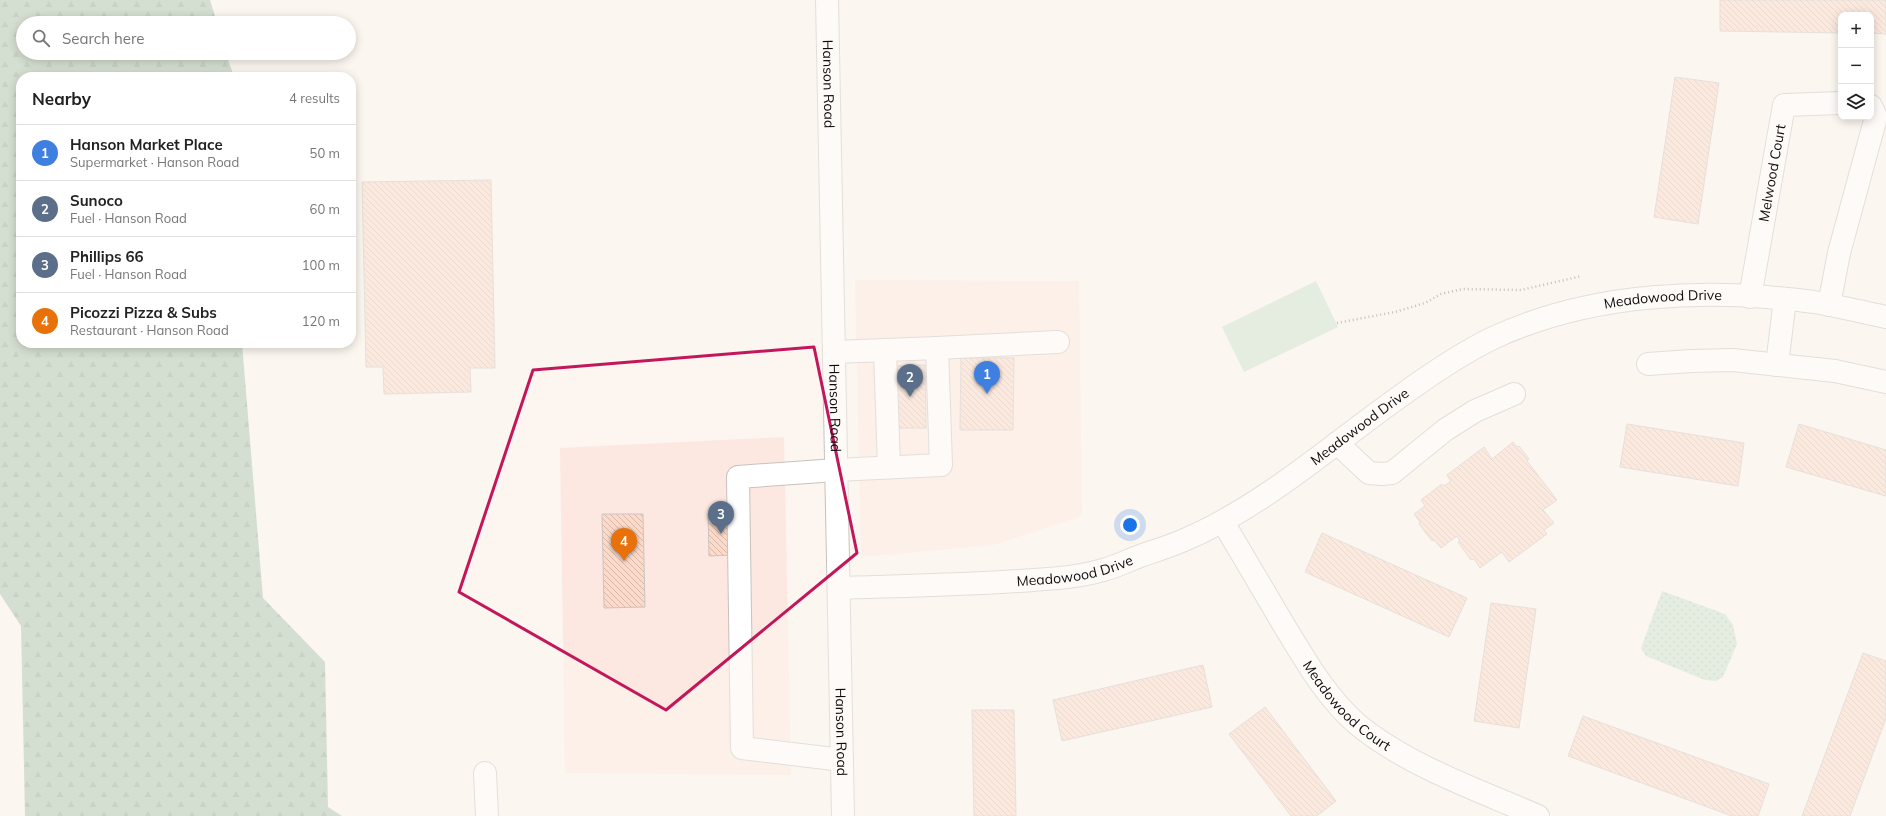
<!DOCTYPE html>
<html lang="en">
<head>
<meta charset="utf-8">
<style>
	body { margin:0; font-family:Mulish,sans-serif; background:#f6f6f6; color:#222 }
	.controls { position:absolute; right:12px; top:12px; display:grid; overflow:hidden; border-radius:8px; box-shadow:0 2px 10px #0003 }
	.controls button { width:36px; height:36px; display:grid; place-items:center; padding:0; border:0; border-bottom:1px solid #e0e0e0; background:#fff; color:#222; font:20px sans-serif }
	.you { position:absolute; left:1130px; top:525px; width:14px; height:14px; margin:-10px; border:3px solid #fff; border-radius:50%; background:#1a73e8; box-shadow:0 0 0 6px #1a73e833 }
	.badge { display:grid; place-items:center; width:26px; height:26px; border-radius:50%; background:#111827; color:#fff; font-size:13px; font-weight:700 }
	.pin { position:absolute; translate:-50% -33px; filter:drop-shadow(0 1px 2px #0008) }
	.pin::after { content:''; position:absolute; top:21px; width:14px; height:12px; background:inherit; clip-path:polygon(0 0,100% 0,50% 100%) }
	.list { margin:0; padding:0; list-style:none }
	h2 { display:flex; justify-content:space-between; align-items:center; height:52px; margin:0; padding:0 16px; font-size:17px }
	h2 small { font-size:13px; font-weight:400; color:#767676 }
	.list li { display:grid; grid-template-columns:26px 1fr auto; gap:12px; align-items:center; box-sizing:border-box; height:56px; padding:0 16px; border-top:1px solid #e0e0e0 }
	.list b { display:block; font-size:15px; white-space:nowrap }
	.list p { margin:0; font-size:13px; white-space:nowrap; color:#767676 }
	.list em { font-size:13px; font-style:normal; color:#767676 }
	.icon { flex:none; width:22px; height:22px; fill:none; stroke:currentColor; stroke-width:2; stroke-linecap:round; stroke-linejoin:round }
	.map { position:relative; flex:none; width:1886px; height:816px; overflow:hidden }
	.search { position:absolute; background:#fff; box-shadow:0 2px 10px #0003; left:16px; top:16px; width:340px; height:44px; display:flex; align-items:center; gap:10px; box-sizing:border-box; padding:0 14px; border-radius:22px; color:#767676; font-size:15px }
	.panel { position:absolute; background:#fff; box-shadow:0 2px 10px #0003; left:16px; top:72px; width:340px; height:276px; border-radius:16px }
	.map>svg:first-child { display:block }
	.commercial { fill:#fce8e1 }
	.forest { fill:url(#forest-firs) }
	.park { fill:url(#park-dots) }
	.pitch { fill:#c9e2cd }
	.building { fill:url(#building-back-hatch); stroke:#ccc4c1 }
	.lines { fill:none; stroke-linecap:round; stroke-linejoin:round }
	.minor-casing { stroke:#c8c2bd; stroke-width:24 }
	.path { stroke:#827e7a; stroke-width:2.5; stroke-dasharray:1 3; stroke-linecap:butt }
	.minor { stroke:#fff; stroke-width:22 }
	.marked { fill:none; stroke:#c2185b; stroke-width:3; stroke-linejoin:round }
	.labels { text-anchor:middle; stroke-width:4; stroke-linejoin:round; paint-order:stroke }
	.street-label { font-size:14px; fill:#0f0d0b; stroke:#fff }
</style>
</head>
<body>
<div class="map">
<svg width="1886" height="816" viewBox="0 0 1886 816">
	<defs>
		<pattern id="forest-firs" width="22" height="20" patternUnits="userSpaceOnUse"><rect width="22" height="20" fill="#a7c4ac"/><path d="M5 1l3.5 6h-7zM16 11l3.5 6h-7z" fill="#8fa793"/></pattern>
		<pattern id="park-dots" width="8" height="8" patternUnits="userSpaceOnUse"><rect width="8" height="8" fill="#c9e2cd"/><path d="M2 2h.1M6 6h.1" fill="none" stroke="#abc1af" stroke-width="1.8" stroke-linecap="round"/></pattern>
		<pattern id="building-back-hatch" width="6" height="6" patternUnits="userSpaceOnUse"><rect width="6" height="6" fill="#fcd9c8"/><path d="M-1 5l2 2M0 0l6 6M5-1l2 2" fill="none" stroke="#d7b9aa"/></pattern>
	</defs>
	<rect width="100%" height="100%" fill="#fcf5f0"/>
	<g class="commercial">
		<polygon points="855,280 1079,281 1082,516 993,545 861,557"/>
		<polygon points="784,437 791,775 565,773 560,448"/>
	</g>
	<polygon class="forest" points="0,0 210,0 217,23 23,23 23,53 226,53 234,77 21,77 21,343 242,343 263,598 325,662 328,807 342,816 25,816 21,626 0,594"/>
	<polygon class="park" points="1662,591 1725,614 1733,625 1737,644 1723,677 1716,681 1705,680 1646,656 1641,648"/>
	<polygon class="pitch" points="1316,281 1338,327 1244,372 1222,327"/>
	<g class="building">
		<polygon points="1720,0 1886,0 1886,34 1871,33 1871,15 1841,15 1841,33 1720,31"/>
		<polygon points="1675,77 1719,83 1698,224 1654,217"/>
		<polygon points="491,180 495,368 470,368 471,392 384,394 383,367 366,367 362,182"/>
		<polygon points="961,358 1014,358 1013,430 960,430"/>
		<polygon points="925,365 926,428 895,428 894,366"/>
		<polygon points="1627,424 1744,443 1738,486 1620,467"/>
		<polygon points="1799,424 1886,450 1886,496 1786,467"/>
		<polygon points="1513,442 1517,447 1519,446 1529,459 1527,461 1557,500 1543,510 1554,523 1544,530 1547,534 1509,562 1502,552 1480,568 1474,559 1471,560 1458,542 1460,541 1457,536 1441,548 1434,540 1432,541 1419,524 1420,522 1414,514 1425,506 1421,500 1442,484 1444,486 1451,481 1447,475 1484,447 1492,459"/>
		<polygon points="733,512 735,555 709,556 708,513"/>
		<polygon points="602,514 643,514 645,607 604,608"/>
		<polygon points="1322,533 1467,598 1449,637 1305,572"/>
		<polygon points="1491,603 1536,609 1519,728 1474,721"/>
		<polygon points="1863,653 1886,661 1886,718 1850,816 1802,816"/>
		<polygon points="1203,665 1212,707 1062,741 1053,700"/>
		<polygon points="1265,707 1336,801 1317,816 1291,816 1229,734"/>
		<polygon points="972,710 1014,710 1016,816 974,816"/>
		<polygon points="1583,716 1769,784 1758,816 1732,816 1568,756"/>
	</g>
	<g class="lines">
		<g class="minor-casing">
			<g id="minor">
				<path id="s1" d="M827,0L843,816"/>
				<path id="s2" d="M1750,297L1784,105L1841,103"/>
				<polyline points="1829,305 1839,253 1876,117 1871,106"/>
				<polyline points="937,348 1058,342"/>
				<polyline points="885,351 889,467"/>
				<polyline points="834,352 937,348 941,465 836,470 738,477 742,748 842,760"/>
				<polyline points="1648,364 1691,361 1733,360 1835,371 1886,382"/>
				<polyline points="1777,365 1785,299"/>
				<polyline points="1337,443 1369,473 1382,474 1392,473 1445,430 1475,411 1514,394"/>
				<path id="s3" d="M1223,522C1244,557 1264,592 1285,627C1306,661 1326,697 1357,724C1406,765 1480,791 1538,816"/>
				<path id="s4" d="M839,588C899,586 959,585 1019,581C1047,579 1076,578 1103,570C1115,567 1127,561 1140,556C1154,551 1168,547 1182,541C1263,507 1331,445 1402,395C1431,374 1462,353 1493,338C1592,292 1708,288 1814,302C1838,306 1862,312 1886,317"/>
				<polyline points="485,773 487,816"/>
			</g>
		</g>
		<polyline class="path" points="1337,323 1395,312 1425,303 1441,294 1463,289 1521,290 1582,276"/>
		<use href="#minor" class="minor"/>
	</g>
	<path d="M0 0H1886V816H0ZM814,347L857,553L666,710L459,592L533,370Z" fill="#fcf5f0" fill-opacity=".55" fill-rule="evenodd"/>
	<path class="marked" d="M814,347L857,553L666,710L459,592L533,370Z"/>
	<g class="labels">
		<g class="street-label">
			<text dy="5" stroke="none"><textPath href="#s1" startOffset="84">Hanson Road</textPath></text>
			<text dy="5" stroke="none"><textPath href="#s2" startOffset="126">Melwood Court</textPath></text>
			<text dy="5" stroke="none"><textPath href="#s4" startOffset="897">Meadowood Drive</textPath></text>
			<text dy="5" stroke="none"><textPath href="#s1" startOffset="408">Hanson Road</textPath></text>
			<text dy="5" stroke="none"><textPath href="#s4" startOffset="561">Meadowood Drive</textPath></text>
			<text dy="5" stroke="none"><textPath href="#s4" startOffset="237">Meadowood Drive</textPath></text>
			<text dy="5" stroke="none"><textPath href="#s3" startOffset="223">Meadowood Court</textPath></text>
			<text dy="5" stroke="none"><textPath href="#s1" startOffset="732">Hanson Road</textPath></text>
		</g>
	</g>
</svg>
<div class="controls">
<button>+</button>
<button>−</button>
<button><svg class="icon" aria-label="layers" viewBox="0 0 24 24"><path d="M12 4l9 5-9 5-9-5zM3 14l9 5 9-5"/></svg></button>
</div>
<div class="you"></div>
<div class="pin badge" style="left:987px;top:394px;background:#3f7fe0">1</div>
<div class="pin badge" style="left:910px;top:397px;background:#5c6f8a">2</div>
<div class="pin badge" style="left:721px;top:534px;background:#5c6f8a">3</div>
<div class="pin badge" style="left:624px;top:561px;background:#e8710a">4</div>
<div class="search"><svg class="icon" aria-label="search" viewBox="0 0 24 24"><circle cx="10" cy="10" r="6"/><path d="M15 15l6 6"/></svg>Search here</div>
<section class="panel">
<h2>Nearby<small>4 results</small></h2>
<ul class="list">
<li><span class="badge" style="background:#3f7fe0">1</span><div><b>Hanson Market Place</b><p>Supermarket · Hanson Road</p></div><em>50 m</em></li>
<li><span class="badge" style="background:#5c6f8a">2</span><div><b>Sunoco</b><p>Fuel · Hanson Road</p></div><em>60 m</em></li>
<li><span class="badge" style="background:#5c6f8a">3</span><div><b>Phillips 66</b><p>Fuel · Hanson Road</p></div><em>100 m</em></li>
<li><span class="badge" style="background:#e8710a">4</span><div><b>Picozzi Pizza &amp; Subs</b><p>Restaurant · Hanson Road</p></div><em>120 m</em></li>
</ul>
</section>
</div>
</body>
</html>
